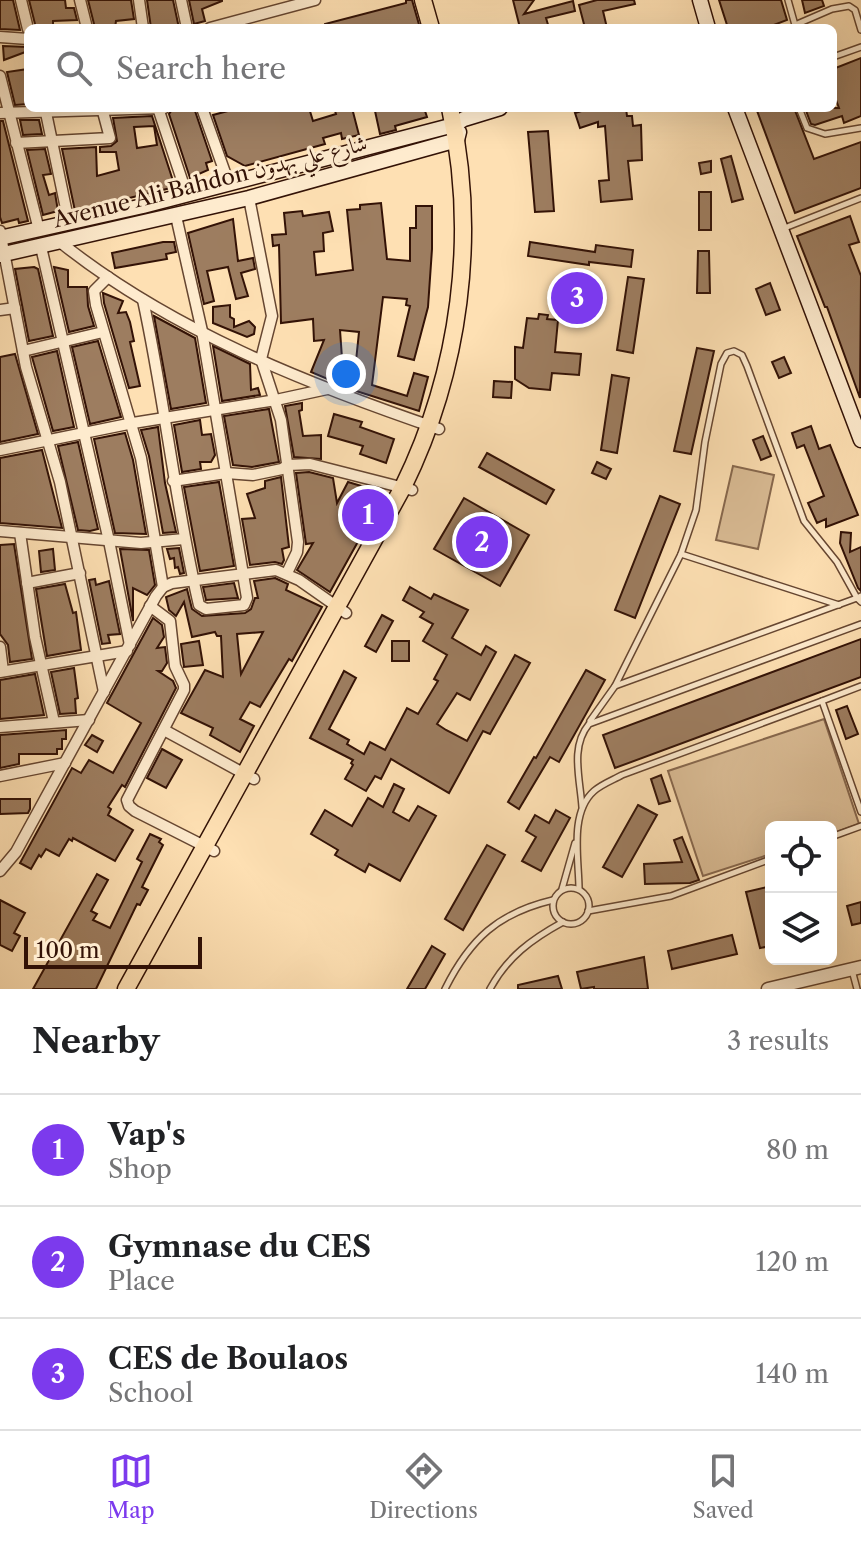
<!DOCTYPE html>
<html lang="en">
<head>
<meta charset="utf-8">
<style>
	body { margin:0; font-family:"Libre Caslon Text",Amiri,serif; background:#f2f2f2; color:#202124 }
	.controls { position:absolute; right:24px; bottom:24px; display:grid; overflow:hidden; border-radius:12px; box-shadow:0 8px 32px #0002 }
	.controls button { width:72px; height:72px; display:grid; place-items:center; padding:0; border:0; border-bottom:2px solid #e0e0e0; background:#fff; color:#202124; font:40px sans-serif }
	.scale { position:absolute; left:24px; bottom:20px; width:178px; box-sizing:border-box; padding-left:8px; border:4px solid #331206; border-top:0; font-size:22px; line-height:28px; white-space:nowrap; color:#331206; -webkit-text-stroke:6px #feebce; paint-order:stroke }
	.you { position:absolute; left:346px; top:374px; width:28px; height:28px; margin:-20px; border:6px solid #fff; border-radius:50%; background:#1a73e8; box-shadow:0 0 0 12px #1a73e833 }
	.badge { display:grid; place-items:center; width:52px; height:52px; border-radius:50%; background:#7c3aed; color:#fff; font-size:26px; font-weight:700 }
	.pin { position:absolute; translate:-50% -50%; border:4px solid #fff; box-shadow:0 2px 8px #0006 }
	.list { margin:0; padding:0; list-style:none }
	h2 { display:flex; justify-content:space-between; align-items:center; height:104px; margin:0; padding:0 32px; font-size:34px }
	h2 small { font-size:26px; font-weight:400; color:#757577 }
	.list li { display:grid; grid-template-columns:52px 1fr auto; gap:24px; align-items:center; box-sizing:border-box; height:112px; padding:0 32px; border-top:2px solid #e0e0e0 }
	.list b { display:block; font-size:30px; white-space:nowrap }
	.list p { margin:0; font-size:26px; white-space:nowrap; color:#757577 }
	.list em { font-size:26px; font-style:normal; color:#757577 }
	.icon { flex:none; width:44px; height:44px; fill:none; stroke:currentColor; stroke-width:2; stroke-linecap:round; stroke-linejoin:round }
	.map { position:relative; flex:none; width:861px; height:989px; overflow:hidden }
	.search { position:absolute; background:#fff; box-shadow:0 8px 32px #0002; left:24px; right:24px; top:24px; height:88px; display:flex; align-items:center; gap:20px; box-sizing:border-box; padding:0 28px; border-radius:12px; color:#757577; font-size:30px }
	.sheet { height:440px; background:#fff }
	nav { display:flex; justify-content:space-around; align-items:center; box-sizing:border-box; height:112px; border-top:2px solid #e0e0e0; background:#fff; font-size:22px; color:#757577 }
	nav a { display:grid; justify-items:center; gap:4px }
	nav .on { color:#7c3aed }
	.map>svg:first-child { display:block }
	.pitch { fill:#dbbd96; stroke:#87684e; stroke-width:2 }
	.building { fill:#9d7d60; stroke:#331206; stroke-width:2; fill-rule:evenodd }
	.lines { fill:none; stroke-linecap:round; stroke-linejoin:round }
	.service-casing { stroke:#664631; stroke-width:8 }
	.minor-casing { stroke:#664631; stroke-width:13 }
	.tertiary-casing { stroke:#664631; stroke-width:15 }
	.secondary-casing { stroke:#331206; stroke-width:17 }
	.primary-casing { stroke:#331206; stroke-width:19 }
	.service { stroke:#feebce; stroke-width:5 }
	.minor { stroke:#feebce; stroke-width:10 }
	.tertiary { stroke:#feebce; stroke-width:12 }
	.secondary { stroke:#feebce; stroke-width:14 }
	.primary { stroke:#fee0b3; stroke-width:16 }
	.labels { text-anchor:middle; stroke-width:6; stroke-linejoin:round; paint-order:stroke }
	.street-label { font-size:22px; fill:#331206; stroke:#feebce }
</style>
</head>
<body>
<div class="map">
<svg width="861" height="989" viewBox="0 0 861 989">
	<rect width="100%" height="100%" fill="#fee0b3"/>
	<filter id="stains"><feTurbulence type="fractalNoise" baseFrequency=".0025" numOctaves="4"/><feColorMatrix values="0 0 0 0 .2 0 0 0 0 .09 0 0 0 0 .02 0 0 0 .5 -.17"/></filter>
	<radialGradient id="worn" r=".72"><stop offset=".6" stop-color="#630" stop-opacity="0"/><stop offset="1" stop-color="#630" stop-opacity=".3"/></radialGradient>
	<g class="pitch">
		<polygon points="733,466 774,475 758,549 716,540"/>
		<polygon points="824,719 859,824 831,834 831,827 771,827 771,854 703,876 668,771"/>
	</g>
	<g class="building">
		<polygon points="0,0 13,0 20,30 0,29"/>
		<polygon points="29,0 65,0 66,8 74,8 77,20 53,21 53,28 36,28"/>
		<polygon points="88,0 131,0 134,19 116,21 115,28 95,28"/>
		<polygon points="147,0 173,0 179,28 151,28"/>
		<polygon points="189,0 222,0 222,1 202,9 205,21 194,24"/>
		<polygon points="406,0 412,0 420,28 325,28 325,24 406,3"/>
		<polygon points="513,0 534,0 524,14 573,1 575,11 546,18 549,28 520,28"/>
		<polygon points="597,0 634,0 635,4 603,11 607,28 585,28 579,5"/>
		<polygon points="719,0 781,0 787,20 766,28 728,28"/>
		<polygon points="802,0 822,0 824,6 805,13"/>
		<polygon points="3,46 28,47 28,51 4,60"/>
		<polygon points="861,58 861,116 844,123 842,116 815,125 811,124 805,108 839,108 833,92 833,69"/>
		<polygon points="28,69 28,104 15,105 7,72"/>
		<polygon points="194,108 212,161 206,163 208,170 190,178 169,114 172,110"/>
		<polygon points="239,108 309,108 313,121 336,114 334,108 352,108 359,135 342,139 341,133 323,138 325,144 245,166 227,156 213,115"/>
		<polygon points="388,108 424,108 427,117 395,126 396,130 380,134 375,111"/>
		<polygon points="591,108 626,108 627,116 632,116 633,126 641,125 642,160 628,161 632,199 601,202 599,181 609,180 605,126 598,127 598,122 580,128 575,113"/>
		<polygon points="756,108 794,108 814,159 861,142 861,188 795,213"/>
		<path d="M152,116L175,187L75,211L62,149L96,147L97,176L119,170L116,152H100V147L111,146L117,141L113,118ZM154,126L157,145L137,148L134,127Z"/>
		<polygon points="20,120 39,120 42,134 23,135"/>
		<polygon points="0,121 3,121 28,221 19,223 18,219 2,223 0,217"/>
		<polygon points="548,131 554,211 535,212 528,132"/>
		<polygon points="45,149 51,174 43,175 49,195 55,193 58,211 43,215 27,150"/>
		<polygon points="731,156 743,199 732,202 721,159"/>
		<polygon points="711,161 711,172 701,174 699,163"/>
		<rect x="699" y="192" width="12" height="38"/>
		<polygon points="381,203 387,259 410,261 410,228 416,228 416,206 432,206 432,249 428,307 414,360 398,356 410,306 406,305 407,299 383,297 372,385 407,396 414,373 428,377 419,411 353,390 359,332 340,330 344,386 311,372 324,340 314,341 313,319 281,323 279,245 273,246 272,235 286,234 284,213 302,211 303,216 329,212 333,231 323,233 324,251 314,252 316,275 353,270 347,210 360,209 360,205"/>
		<polygon points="850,216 859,242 849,245 861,276 860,398 827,307 825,307 797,236"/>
		<polygon points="233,219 238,261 253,258 255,269 241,273 248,296 236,299 228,267 207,271 214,301 204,304 188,233"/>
		<polygon points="163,242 174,242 176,252 166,254 167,259 115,268 112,253"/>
		<polygon points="530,242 595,252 596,245 633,250 631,267 589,262 589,265 528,256"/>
		<polygon points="698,251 709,251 710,293 697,293"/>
		<polygon points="34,267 38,269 53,336 29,341 15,269"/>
		<polygon points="54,267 68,270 68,287 87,287 88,306 94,326 69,332"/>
		<polygon points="628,277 644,279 633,353 617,350"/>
		<polygon points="770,283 780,310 766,315 756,289"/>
		<polygon points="103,293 123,301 118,313 126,312 130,322 134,341 130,342 140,386 129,388 104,303"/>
		<polygon points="230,305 230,317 234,319 234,327 249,321 255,327 254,334 247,337 213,323 213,307"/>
		<polygon points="539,314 548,315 547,319 558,320 555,352 581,354 579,375 552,373 550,390 529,388 515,379 515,347 523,348 527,318 538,319"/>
		<polygon points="154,316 195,338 206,403 171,409"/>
		<polygon points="98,341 121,417 90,424 72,347"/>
		<polygon points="213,346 250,364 251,390 258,388 260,395 222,401"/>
		<polygon points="697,348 714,351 691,454 674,451"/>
		<polygon points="57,351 74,427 53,431 32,357"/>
		<polygon points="15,354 38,434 0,442 0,357"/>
		<polygon points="784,357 791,373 779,378 772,362"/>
		<polygon points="612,375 629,378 617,453 601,450"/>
		<polygon points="494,381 512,382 511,398 493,397"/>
		<polygon points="302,403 302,410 299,411 303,436 321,435 321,459 294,457 285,406"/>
		<polygon points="269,409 279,462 252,467 233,465 224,416"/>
		<polygon points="334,414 362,422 360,427 394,439 386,463 360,454 363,446 328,436"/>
		<polygon points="200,420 202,435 211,434 215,455 211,462 200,462 201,469 182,472 174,425"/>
		<polygon points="811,426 819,449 830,445 858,515 826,527 826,519 817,523 808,503 824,496 804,445 797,448 792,433"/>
		<polygon points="158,427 165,483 176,532 163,533 149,456 141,430"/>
		<polygon points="125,433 133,460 146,534 115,533 94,439"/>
		<polygon points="763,436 771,456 761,460 753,440"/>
		<polygon points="78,442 98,529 90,531 78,530 58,446"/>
		<polygon points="42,450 62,528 0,523 0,458"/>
		<polygon points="487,453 554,490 546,504 479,467"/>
		<polygon points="597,462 611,469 606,479 592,473"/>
		<polygon points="309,472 333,478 337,503 348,482 385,493 330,592 297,570 313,543 306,544 296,473"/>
		<polygon points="281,477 289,547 282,549 284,560 282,564 275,562 250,565 242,519 255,518 247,494 265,488 265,481"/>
		<polygon points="219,482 234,566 200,571 184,487"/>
		<polygon points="660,496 680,504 635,618 615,610"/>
		<polygon points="464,498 529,535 500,586 434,549"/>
		<polygon points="841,532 851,533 850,552 861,547 861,591 858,588 840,543"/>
		<polygon points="14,544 32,659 10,662 8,645 0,634 0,545"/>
		<polygon points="179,548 184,573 180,574 178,567 175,568 174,558 170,559 167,549"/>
		<polygon points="53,549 55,570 41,572 39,551"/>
		<polygon points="120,549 149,550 155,585 147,595 133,588 133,621"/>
		<path d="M275,578L288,584L286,590L322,607L292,661L289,659L260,707L250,702L240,719L254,726L240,752L210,735L213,728L181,713L205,670L223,677L221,636H217L215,632L192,637L184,602L176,616L169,610L166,597L187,589L192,609L202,616L245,613L251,609L255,598H258L254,581ZM263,632L241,674L237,634Z"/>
		<polygon points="95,579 96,585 109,581 120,634 108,635 110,643 102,644 89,580"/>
		<polygon points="234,583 238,598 206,600 203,587"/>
		<polygon points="65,584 73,613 76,612 81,650 47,656 36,589"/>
		<polygon points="410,587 431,599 434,594 468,610 452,638 481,655 486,646 496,652 470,700 457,693 437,724 446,730 467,741 515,655 530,663 490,734 483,731 449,793 391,759 381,779 375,776 366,791 345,779 353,765 351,763 353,760 310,738 344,671 356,678 329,729 349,740 347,744 364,754 370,742 385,750 407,708 418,714 438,681 434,679 447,655 423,641 433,624 420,617 424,612 403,600"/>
		<polygon points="382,615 393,621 376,652 365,646"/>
		<polygon points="153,618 162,625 164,637 157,648 165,647 167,663 162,671 158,671 173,681 176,688 125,787 122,785 108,807 111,809 108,815 133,830 115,861 73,838 72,841 69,839 59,856 46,849 41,857 39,855 31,869 20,863 72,768 81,773 89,760 113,773 141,723 107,703"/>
		<polygon points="861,639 861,677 615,768 603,735"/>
		<polygon points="199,641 203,665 184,667 181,644"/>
		<rect x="392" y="641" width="17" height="20"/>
		<polygon points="74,668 78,698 75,699 76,713 60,714 51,672"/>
		<polygon points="586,670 605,680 559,762 550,757 519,809 508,802 534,757 536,758"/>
		<polygon points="35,674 44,715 0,719 0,680"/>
		<polygon points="847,706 858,734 846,739 836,710"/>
		<polygon points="66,730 66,739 62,739 62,749 57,749 57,754 19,754 19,764 0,768 0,735"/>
		<polygon points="92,735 103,741 97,752 85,745"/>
		<polygon points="162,749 182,760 166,788 147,778"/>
		<polygon points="661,775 670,801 659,804 651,779"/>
		<polygon points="394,784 404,789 393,812 409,821 418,806 436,816 400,881 369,864 365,872 335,855 338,850 311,834 325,810 352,826 368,798 383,807"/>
		<polygon points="0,799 30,799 30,809 28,813 0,814"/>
		<polygon points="638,805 657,815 622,877 603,867"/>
		<polygon points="556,810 570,818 541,871 522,861 536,837 526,831 535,815 549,823"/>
		<polygon points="150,834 161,839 159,842 163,845 142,887 148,890 140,905 137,904 96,989 33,989 97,874 108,880 91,911 97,914 93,920 110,928 142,862 137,859"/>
		<polygon points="682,837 699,880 690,883 645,884 644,864 682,862 674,840"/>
		<polygon points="487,845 505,855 463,930 445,919"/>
		<polygon points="771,886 771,946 760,948 746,892"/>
		<polygon points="0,900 25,913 14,933 20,936 12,951 0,945"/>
		<polygon points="861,902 861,923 852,925 847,906"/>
		<polygon points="732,935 737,954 672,969 668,951"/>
		<polygon points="432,946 445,954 425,989 407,989"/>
		<polygon points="644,957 648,989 594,989 594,987 581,989 577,972"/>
		<polygon points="558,976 562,989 518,989 518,985"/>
	</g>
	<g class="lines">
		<g class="service-casing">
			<g id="service">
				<polyline points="788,0 795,25"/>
				<polyline points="795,28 795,25 832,9 849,6 855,10 861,30"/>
				<polyline points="833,57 861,47"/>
				<polyline points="799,108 807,128 825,134 861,128"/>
				<polyline points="782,229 861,198"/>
				<polyline points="681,554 839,605"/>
				<polyline points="615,686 681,554 696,510 705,442 721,364 727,353 734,351 742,355 747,366 804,521 837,562 857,598 861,596"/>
				<polyline points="822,701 861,686"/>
				<polyline points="590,721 615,686 857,598 861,602"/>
				<path d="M582,807C580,778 570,747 589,724L861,624"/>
				<polyline points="831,837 861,826"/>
				<circle cx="571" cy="906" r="18"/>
				<polyline points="562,889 575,843"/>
				<path d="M579,889C579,860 569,813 594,791C602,784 613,780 622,775L822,701L861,812"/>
				<polyline points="588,911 671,896 771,859"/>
				<polyline points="852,970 857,989"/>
				<path d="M445,989C470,939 498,913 553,900"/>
				<path d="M490,989C507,957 532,939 563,922"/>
			</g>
		</g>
		<g class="minor-casing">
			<g id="minor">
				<polyline points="21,0 28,29"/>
				<polyline points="80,0 87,28"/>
				<polyline points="139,0 143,28"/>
				<polyline points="181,0 187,28"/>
				<polyline points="210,28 315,0"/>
				<polyline points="0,37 28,39"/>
				<polyline points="0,76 39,230"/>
				<polyline points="45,108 69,223"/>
				<polyline points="158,108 187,195"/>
				<polyline points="202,108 229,184"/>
				<polyline points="0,113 164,108"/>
				<polyline points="16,143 110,138 102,108"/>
				<polyline points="249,198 272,316 261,359 281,420 298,542 297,552 287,573"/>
				<polyline points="0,231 26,367 60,482 104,692"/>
				<path d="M60,242C170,330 307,384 439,429"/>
				<polyline points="41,247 109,541 130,645"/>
				<polyline points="108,277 94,291 96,305 141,458 163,587"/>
				<path d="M143,300C165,401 175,504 199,605L206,609L244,605L247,598L202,331L176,216"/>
				<polyline points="0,310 15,308"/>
				<polyline points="23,351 103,332"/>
				<polyline points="0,450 133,423 276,400 327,389"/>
				<polyline points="173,481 226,473 253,475 282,469 288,465 310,464 412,490"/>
				<polyline points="0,531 141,543 184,539"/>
				<polyline points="20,533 35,637 54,722"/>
				<polyline points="27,583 80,573"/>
				<polyline points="150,606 170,621 175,666 184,685 184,690 127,800 129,806 135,811 214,851"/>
				<polyline points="0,647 3,671"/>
				<polyline points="0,672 127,651"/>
				<polyline points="0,727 89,720"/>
				<polyline points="164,730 254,779"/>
				<polyline points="0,776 65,763"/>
				<polyline points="0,871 16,852 156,596 163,587 172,583 276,570 299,580 346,613"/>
			</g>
		</g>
		<g class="tertiary-casing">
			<polyline id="tertiary" points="768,989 861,967"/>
		</g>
		<g class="secondary-casing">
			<g id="secondary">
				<polyline points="700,0 708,28"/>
				<polyline points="735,108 861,440"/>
				<polyline points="0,238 143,206 454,125 464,119 500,108"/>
				<polyline points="0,255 249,198 457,140 459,132"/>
			</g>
		</g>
		<g class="primary-casing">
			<g id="primary">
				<polyline points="423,0 431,28"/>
				<path d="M126,989L403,487C460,371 478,236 450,108"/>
			</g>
		</g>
		<use href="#service" class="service"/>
		<use href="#minor" class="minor"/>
		<use href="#tertiary" class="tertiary"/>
		<use href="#secondary" class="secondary"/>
		<use href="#primary" class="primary"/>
	</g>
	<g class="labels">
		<g class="street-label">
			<text transform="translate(210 181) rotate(-14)" y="8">Avenue Ali Bahdon شارع علي بهدون</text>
		</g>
	</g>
	<rect width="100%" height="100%" filter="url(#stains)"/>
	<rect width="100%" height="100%" fill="url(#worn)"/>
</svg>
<div class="controls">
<button><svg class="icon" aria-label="locate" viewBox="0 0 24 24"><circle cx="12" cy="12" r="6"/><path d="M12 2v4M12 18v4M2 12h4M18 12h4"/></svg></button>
<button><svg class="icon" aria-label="layers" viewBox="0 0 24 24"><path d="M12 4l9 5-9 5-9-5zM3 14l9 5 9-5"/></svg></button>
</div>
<div class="scale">100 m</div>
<div class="you"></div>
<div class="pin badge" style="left:368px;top:515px">1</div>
<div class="pin badge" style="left:482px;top:542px">2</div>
<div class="pin badge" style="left:577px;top:298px">3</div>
<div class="search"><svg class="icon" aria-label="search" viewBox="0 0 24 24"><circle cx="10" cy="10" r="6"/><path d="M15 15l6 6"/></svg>Search here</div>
</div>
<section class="sheet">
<h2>Nearby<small>3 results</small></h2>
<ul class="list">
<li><span class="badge">1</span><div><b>Vap's</b><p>Shop</p></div><em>80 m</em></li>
<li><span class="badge">2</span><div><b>Gymnase du CES</b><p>Place</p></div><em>120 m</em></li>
<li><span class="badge">3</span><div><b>CES de Boulaos</b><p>School</p></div><em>140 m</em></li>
</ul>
</section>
<nav>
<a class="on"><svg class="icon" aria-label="map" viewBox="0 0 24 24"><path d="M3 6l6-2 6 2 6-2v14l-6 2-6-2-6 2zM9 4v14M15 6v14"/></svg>Map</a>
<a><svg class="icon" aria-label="directions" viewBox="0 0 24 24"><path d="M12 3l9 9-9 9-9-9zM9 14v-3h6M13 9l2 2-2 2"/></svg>Directions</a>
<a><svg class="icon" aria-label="saved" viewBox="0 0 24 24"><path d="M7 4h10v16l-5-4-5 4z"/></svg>Saved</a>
</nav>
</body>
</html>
